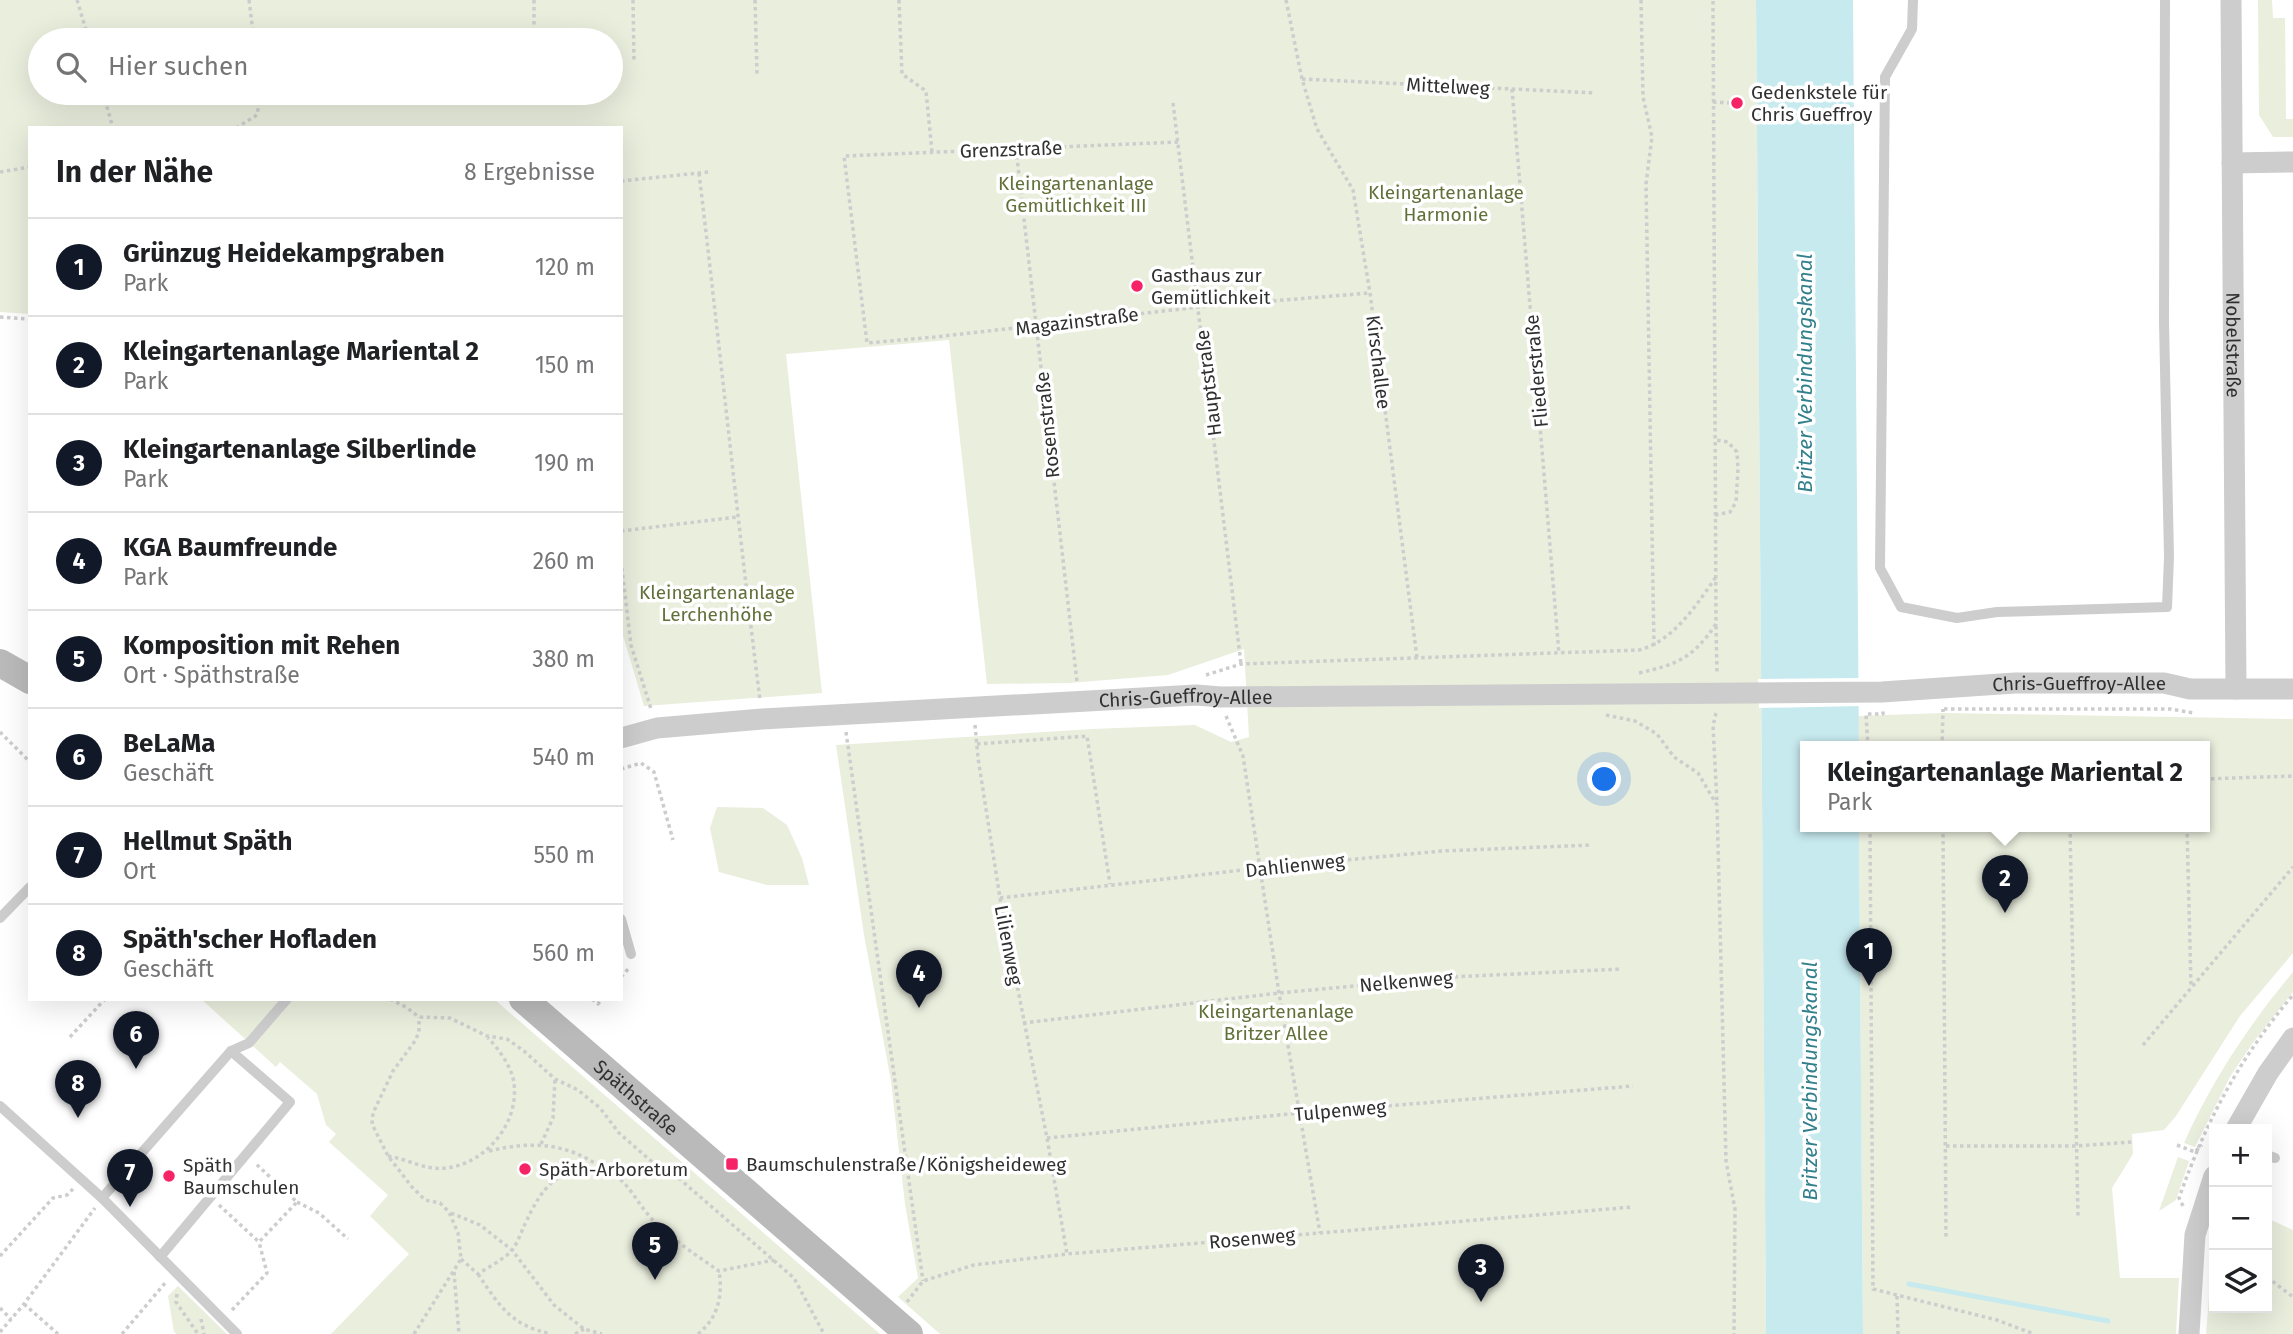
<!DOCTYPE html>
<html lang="de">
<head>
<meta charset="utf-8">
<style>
	body { margin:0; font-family:"Fira Sans",sans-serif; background:#f2f2f2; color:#202124 }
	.controls { position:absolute; right:21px; bottom:21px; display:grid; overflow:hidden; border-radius:0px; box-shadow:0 7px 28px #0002 }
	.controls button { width:63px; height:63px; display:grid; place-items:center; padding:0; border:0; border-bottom:2px solid #e0e0e0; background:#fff; color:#202124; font:35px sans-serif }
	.you { position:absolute; left:1605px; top:780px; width:24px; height:24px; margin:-18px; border:5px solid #fff; border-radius:50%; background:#1a73e8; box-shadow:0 0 0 10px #1a73e833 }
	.badge { display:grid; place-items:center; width:46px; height:46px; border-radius:50%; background:#111827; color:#fff; font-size:23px; font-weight:700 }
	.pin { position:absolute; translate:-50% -58px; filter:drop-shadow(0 2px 4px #0008) }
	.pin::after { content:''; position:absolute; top:37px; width:24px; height:21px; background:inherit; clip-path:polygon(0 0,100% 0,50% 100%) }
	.popup { position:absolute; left:1800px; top:741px; width:410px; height:91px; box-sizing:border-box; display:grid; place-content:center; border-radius:0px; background:#fff; filter:drop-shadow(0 2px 5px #0005); font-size:23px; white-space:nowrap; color:#757577 }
	.popup b { font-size:26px; color:#202124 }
	.popup::after { content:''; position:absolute; left:50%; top:100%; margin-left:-14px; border:14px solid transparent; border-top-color:#fff }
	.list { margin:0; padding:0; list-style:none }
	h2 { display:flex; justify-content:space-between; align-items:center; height:91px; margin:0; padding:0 28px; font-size:30px }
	h2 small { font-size:23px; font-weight:400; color:#757577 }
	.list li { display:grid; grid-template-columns:46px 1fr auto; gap:21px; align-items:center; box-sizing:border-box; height:98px; padding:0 28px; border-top:2px solid #e0e0e0 }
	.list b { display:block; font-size:26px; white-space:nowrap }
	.list p { margin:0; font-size:23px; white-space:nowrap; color:#757577 }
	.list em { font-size:23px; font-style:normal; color:#757577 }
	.icon { flex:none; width:38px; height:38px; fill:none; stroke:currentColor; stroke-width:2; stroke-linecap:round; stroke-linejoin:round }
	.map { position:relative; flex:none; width:2293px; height:1334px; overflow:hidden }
	.search { position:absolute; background:#fff; box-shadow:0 7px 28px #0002; left:28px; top:28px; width:595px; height:77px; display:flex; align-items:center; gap:18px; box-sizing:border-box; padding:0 24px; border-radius:38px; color:#757577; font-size:26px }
	.panel { position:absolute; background:#fff; box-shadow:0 7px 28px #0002; left:28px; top:126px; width:595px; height:875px; border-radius:0px }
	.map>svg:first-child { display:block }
	.green { fill:#eaeedd; fill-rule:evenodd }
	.water { fill:#c7eaef }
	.pier { fill:#fff }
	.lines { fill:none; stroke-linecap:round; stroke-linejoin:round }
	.stream { stroke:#c7eaef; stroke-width:5 }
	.path { stroke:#cdcdcd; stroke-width:3.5; stroke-dasharray:3.5 3.5; stroke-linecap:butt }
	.service { stroke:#cdcdcd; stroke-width:10 }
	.minor { stroke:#cdcdcd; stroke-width:21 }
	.secondary { stroke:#bababa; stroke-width:28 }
	.poi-dot { fill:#f52467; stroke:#fff; stroke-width:2.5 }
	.labels { text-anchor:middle; stroke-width:7; stroke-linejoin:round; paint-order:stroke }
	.street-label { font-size:19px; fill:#303030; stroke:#fff }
	.poi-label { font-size:19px; fill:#303030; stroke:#fff; text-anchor:start }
	.park-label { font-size:19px; fill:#607039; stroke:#fff }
	.water-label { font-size:21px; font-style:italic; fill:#32808c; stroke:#fff }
</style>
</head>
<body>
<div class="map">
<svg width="2293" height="1334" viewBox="0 0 2293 1334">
	<rect width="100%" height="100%" fill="#fff"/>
	<g class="green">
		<path d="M0,0H1756L1766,1334H940L898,1297L918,1278L905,1204L891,1081L864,935L836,745L1092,729L1195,725L1231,742L1249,737L1244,649L1168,675L1069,683L987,684L949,340L786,354L822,693L644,706L621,629V128H30V314L0,312ZM40,40H611V93H40Z"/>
		<polygon points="2258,0 2272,0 2273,18 2285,18 2286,119 2293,119 2293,137 2273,137 2259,115"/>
		<polygon points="1942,713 2293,719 2293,953 2240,1016 2176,1116 2164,1130 2132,1134 2133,1154 2112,1188 2120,1278 2179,1278 2176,1334 1863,1334 1859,827 2204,827 2204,747 1859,747 1858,716"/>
		<polygon points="717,807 763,808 787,825 802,858 809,885 767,885 719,872 710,828"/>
		<path d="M2293,972V992L2252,1044L2230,1077L2195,1147L2184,1143C2212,1080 2249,1025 2293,972Z"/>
		<polygon points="201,999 494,999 880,1334 331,1334 409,1254 370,1216 388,1195 329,1142 336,1134 326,1125 317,1094 280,1062 276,1067"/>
		<polygon points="2178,1157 2189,1161 2176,1200 2159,1211"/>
		<polygon points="2267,1218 2293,1230 2293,1334 2206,1334 2211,1271 2214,1270 2214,1308 2267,1308"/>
		<polygon points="178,1286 227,1334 177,1334 174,1332 168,1296"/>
	</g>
	<polygon class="water" points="1756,0 1853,0 1859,747 1806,747 1806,827 1859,827 1863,1334 1766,1334"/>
	<polygon class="pier" points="1861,678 1862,706 1759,708 1758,679"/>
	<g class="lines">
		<polyline class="stream" points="1909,1284 2108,1321"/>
		<g class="path">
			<polyline points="77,0 89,40"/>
			<polyline points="249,0 254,40"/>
			<polyline points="534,0 534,40"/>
			<polyline points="633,0 634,60"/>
			<polyline points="755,0 757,74"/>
			<polyline points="899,0 902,74 926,91 932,152"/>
			<polyline points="1286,0 1302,79 1317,129 1353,190 1370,293 1417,658"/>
			<polyline points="1641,0 1643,97 1652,137 1646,184 1654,646"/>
			<polyline points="1302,79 1595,93"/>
			<polyline points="1512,89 1559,654"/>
			<polyline points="103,93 113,128"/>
			<polyline points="1713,102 1730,103"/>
			<polyline points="1173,103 1241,664"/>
			<polyline points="236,128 257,115 261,93"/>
			<polyline points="1178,142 844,156 867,343 935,337 1199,307 1370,293"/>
			<polyline points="1016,149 1077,682"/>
			<polyline points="0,172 30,167"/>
			<path d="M699,173C720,349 738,525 760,700"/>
			<polyline points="621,181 709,172"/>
			<polyline points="0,317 30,319"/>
			<polyline points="1715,515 1730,512 1736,502 1738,469 1737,452 1728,442 1716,440"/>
			<polyline points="621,531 737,517"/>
			<polyline points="621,561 631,645 651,709"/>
			<polyline points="1716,626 1717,674"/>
			<path d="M1639,673C1678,664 1693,658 1716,624L1713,0"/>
			<path d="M1206,675L1241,664L1639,650C1674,641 1697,604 1716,577"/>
			<polyline points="1944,709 2170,709 2194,713"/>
			<polyline points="1716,713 1713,726 1717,803"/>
			<polyline points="1606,715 1635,721 1657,734 1674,757 1698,773 1717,805 1726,1161 1735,1209 1734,1334"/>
			<polyline points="1226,716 1243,756 1279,993 1320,1233"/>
			<polyline points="975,725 978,758 1000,898 1047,1138 1067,1254"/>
			<polyline points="0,732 30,762"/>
			<polyline points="846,732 923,1281"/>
			<polyline points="977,744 1087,736 1110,884"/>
			<polyline points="1868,747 1866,714 1883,714 1883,709"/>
			<polyline points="1942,747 1943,709"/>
			<polyline points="621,769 641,763 654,772 673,840"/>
			<polyline points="2204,779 2293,776"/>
			<polyline points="1870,827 1873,1289 1997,1320 2034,1334"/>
			<polyline points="1943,827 1946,1237"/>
			<polyline points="2070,827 2078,1216"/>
			<polyline points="2187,827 2191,986"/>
			<polyline points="1000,898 1260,868 1442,851 1592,845"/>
			<polyline points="621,977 629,968"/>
			<polyline points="390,999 406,1007 419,1017 450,1018 487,1036 507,1039 524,1051 555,1079 578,1090 600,1108 619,1133 659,1168 675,1175 794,1278 824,1334"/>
			<polyline points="592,999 598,1004 602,999"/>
			<polyline points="1023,1023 1279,993 1451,977 1622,969"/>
			<polyline points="70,1037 105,999"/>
			<polyline points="2143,1045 2293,867"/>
			<polyline points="1047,1138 1299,1113 1633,1086"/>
			<polyline points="541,1144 553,1118 555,1079"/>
			<polyline points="2177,1145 2195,1152 2202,1145"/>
			<polyline points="1946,1146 2076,1146 2133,1142"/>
			<path d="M489,1151C530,1141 566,1142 602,1168C609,1173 618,1177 624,1183C634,1194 641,1207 651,1218C671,1239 696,1255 719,1271L774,1260"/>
			<path d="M388,1156C408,1159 426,1171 446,1168C485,1164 519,1124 514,1084C513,1069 499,1049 488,1038"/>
			<polyline points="609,1171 621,1173 659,1168"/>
			<polyline points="297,1202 319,1213 348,1239"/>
			<polyline points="219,1205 259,1242 297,1202 255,1163"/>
			<path d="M2183,1206L2179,1198C2207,1119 2239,1059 2293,995"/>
			<polyline points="451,1213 480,1225 512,1250 554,1305 584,1329 602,1334"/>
			<polyline points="0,1256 53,1198 67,1195 73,1189"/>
			<path d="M461,1259L478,1274C488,1267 505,1259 513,1249C518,1242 521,1232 525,1224C542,1187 557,1167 601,1169"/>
			<polyline points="454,1272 459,1334"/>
			<path d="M478,1274C500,1307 511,1325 551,1334"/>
			<polyline points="2267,1277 2293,1297"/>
			<polyline points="177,1294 176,1302 198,1334"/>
			<polyline points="1897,1296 1898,1334"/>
			<polyline points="907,1302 923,1281 974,1265 1067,1254 1633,1207"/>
			<polyline points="24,1304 58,1334"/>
			<polyline points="0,1308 11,1319"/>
			<polyline points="232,1310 267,1273 259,1242"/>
			<polyline points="201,1319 204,1334"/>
			<polyline points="0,1332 24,1304 95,1208"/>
			<polyline points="122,1334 166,1282"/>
			<polyline points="414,1334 461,1259 458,1233 449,1212 440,1203 425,1200 412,1187 388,1156 372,1124 373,1113 393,1071 415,1041 419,1032 419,1017"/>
			<polyline points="575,1334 584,1329"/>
			<path d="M698,1334C718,1318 723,1296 719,1271"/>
		</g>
		<g class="service">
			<polyline points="1913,0 1912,29 1885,77 1880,568 1901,607 1957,618 1997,612 2167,607 2169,557 2164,322 2165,0"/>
			<polyline points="0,918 30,887"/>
			<polyline points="621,919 631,954"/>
			<polyline points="0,1106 102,1198 237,1334"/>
			<polyline points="2267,1155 2275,1158"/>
			<polyline points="102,1198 231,1051 249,1043 287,999"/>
			<polyline points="160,1257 290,1102 231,1051"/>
		</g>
		<g class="minor">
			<path id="s1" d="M2231,0L2236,689"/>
			<polyline points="2232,163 2293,162"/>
			<path id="s2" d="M621,738L657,728L762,719L1196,695L1221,697L1882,692L2015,683H2164L2190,689H2293"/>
			<polyline points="2236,1129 2268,1073 2293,1038"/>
			<polyline points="2189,1334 2195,1235 2214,1176"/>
		</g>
		<g class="secondary">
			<polyline points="0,663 30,680"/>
			<path id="s3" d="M523,999L909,1334"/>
		</g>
	</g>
	<g class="poi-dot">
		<circle cx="1737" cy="103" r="7"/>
		<circle cx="1137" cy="286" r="7"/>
		<rect x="725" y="1157" width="14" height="14" rx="3.5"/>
		<circle cx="525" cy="1169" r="7"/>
		<circle cx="169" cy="1176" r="7"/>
	</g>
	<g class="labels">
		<g class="street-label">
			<text transform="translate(1448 86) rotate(3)" y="7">Mittelweg</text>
			<text transform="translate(1011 149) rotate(-2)" y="7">Grenzstraße</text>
			<text transform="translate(1077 321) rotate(-7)" y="7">Magazinstraße</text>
			<text dy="7" stroke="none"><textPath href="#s1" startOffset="345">Nobelstraße</textPath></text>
			<text transform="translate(1379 362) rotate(83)" y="7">Kirschallee</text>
			<text transform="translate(1536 371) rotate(-95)" y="7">Fliederstraße</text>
			<text transform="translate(1208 383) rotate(-97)" y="7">Hauptstraße</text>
			<text transform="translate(1047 425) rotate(-96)" y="7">Rosenstraße</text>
			<text dy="7" stroke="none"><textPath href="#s2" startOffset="1461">Chris-Gueffroy-Allee</textPath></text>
			<text dy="7" stroke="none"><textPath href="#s2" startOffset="567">Chris-Gueffroy-Allee</textPath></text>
			<text transform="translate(1295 865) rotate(-6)" y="7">Dahlienweg</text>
			<text transform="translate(1009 945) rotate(79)" y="7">Lilienweg</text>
			<text transform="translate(1406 981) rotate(-5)" y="7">Nelkenweg</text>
			<text dy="7" stroke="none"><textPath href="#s3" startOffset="150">Späthstraße</textPath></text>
			<text transform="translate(1340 1110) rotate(-5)" y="7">Tulpenweg</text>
			<text transform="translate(1252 1238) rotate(-5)" y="7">Rosenweg</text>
		</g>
		<g class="poi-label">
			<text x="1751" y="99">Gedenkstele für<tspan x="1751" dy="22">Chris Gueffroy</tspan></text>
			<text x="1151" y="282">Gasthaus zur<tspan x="1151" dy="22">Gemütlichkeit</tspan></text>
			<text x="746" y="1171">Baumschulenstraße/Königsheideweg</text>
			<text x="183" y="1172">Späth<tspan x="183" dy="22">Baumschulen</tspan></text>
			<text x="539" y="1176">Späth-Arboretum</text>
		</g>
		<g class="park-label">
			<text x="1076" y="190">Kleingartenanlage<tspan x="1076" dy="22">Gemütlichkeit III</tspan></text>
			<text x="1446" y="199">Kleingartenanlage<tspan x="1446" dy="22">Harmonie</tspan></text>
			<text x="717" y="599">Kleingartenanlage<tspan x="717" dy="22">Lerchenhöhe</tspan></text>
			<text x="1276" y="1018">Kleingartenanlage<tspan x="1276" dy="22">Britzer Allee</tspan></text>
		</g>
		<g class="water-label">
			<text transform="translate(1805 373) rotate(-90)" y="7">Britzer Verbindungskanal</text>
			<text transform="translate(1810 1081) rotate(-90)" y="7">Britzer Verbindungskanal</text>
		</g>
	</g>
</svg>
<div class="controls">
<button>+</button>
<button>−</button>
<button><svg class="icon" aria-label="layers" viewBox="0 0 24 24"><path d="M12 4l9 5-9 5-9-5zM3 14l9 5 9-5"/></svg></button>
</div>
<div class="you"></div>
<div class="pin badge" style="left:1869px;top:986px">1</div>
<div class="pin badge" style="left:2005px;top:913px">2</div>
<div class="popup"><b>Kleingartenanlage Mariental 2</b>Park</div>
<div class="pin badge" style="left:1481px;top:1302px">3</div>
<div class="pin badge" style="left:919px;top:1008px">4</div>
<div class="pin badge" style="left:655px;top:1280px">5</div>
<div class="pin badge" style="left:136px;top:1069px">6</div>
<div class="pin badge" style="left:130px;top:1207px">7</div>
<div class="pin badge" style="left:78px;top:1118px">8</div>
<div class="search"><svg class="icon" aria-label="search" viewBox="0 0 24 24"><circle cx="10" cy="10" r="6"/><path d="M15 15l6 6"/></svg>Hier suchen</div>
<section class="panel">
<h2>In der Nähe<small>8 Ergebnisse</small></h2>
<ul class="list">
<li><span class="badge">1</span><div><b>Grünzug Heidekampgraben</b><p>Park</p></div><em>120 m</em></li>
<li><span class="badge">2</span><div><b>Kleingartenanlage Mariental 2</b><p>Park</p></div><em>150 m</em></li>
<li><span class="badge">3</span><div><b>Kleingartenanlage Silberlinde</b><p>Park</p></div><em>190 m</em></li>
<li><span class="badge">4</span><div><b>KGA Baumfreunde</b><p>Park</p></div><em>260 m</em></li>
<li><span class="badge">5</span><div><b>Komposition mit Rehen</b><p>Ort · Späthstraße</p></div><em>380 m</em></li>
<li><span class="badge">6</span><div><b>BeLaMa</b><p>Geschäft</p></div><em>540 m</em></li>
<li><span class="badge">7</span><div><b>Hellmut Späth</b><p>Ort</p></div><em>550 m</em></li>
<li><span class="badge">8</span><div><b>Späth'scher Hofladen</b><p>Geschäft</p></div><em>560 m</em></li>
</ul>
</section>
</div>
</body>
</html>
